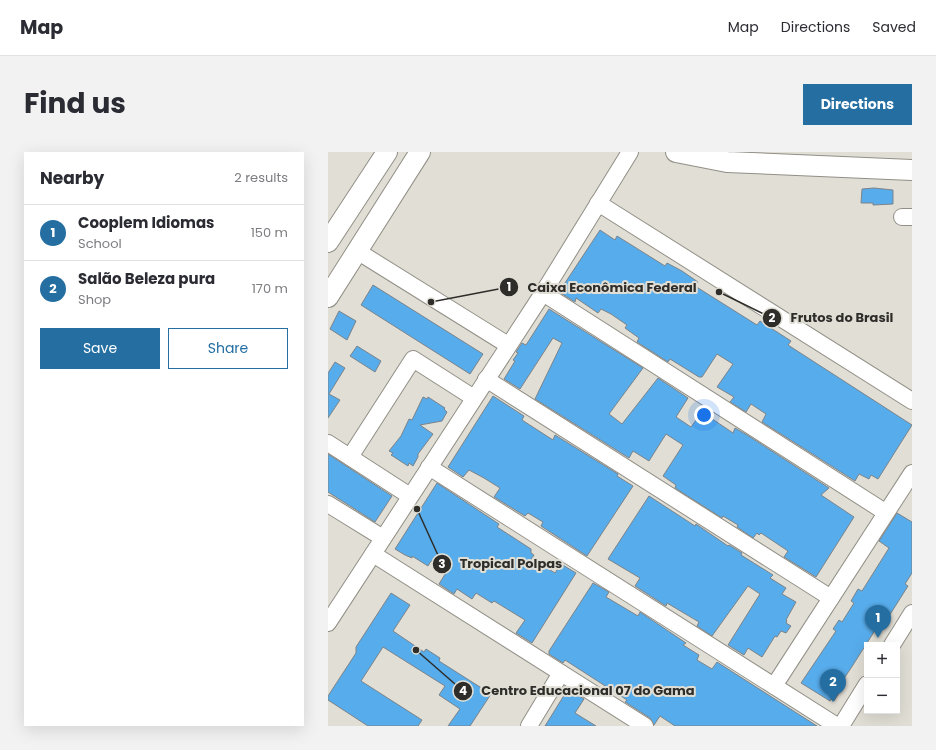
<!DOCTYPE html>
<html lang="en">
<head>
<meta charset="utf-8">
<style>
	body { margin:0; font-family:Poppins,sans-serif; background:#f2f2f3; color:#2b2b33 }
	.controls { position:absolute; right:12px; bottom:12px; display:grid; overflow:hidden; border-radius:0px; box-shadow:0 4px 16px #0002 }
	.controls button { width:36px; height:36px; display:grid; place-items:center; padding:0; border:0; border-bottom:1px solid #e1e1e2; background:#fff; color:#2b2b33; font:20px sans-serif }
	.you { position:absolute; left:376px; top:263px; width:14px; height:14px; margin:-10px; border:3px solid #fff; border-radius:50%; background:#1a73e8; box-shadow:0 0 0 6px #1a73e833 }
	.badge { display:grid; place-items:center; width:26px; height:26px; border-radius:50%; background:#246ea2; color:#fff; font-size:13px; font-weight:700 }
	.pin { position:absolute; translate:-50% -33px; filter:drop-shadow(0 1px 2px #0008) }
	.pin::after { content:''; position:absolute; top:21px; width:14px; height:12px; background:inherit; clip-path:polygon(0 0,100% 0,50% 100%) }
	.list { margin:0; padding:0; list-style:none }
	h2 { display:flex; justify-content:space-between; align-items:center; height:52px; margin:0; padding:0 16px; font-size:17px }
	h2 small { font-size:13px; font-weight:400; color:#7c7c81 }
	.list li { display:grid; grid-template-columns:26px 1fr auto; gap:12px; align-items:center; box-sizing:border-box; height:56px; padding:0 16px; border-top:1px solid #e1e1e2 }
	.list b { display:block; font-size:15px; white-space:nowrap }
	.list p { margin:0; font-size:13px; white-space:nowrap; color:#7c7c81 }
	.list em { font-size:13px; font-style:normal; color:#7c7c81 }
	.actions { display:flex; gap:8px; padding:12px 16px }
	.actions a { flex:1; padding:9px 0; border:1px solid #246ea2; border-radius:0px; text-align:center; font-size:14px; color:#246ea2 }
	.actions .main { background:#246ea2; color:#fff }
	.map { position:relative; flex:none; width:584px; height:574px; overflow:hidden; border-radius:0px }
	header { display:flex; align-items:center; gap:24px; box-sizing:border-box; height:56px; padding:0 20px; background:#fff; border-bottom:1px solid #e1e1e2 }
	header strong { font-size:19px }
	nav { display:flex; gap:22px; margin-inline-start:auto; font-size:14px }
	.intro { display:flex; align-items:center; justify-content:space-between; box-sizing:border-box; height:96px; padding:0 24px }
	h1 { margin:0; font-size:28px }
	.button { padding:10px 18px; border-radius:0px; background:#246ea2; color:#fff; font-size:14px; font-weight:700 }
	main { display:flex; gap:24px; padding:0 24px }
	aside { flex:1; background:#fff; border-radius:0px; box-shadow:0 4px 16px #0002 }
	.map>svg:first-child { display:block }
	.building { fill:#57aceb; stroke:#7b838a }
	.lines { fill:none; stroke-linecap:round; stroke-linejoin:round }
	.minor-casing { stroke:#918f86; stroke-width:18 }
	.major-casing { stroke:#918f86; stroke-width:22 }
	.minor { stroke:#fff; stroke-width:16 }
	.major { stroke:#fff; stroke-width:20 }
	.leader { fill:none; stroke:#2e2d2a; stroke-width:1.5 }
	.callout-dot { fill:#2e2d2a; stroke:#e1dfd5; stroke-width:1.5 }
	.mark-label { font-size:12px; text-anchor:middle; font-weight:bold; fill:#fff }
	.callout-label { font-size:13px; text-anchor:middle; font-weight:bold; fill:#2e2d2a; stroke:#e1dfd5; stroke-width:4; stroke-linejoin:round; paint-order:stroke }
</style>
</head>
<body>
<header>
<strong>Map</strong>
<nav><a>Map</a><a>Directions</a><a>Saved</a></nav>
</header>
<div class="intro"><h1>Find us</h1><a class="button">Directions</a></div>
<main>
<aside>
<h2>Nearby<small>2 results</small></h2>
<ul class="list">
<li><span class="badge">1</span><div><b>Cooplem Idiomas</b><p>School</p></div><em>150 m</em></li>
<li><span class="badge">2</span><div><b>Salão Beleza pura</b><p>Shop</p></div><em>170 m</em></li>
</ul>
<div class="actions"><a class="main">Save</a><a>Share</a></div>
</aside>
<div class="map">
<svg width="584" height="574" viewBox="0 0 584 574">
	<rect width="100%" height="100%" fill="#e1dfd5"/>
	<g class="building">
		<polygon points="546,36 565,38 565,52 545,53 545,51 533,51 534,37"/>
		<polygon points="272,78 287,88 289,84 337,114 339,111 354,119 370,130 367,134 429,173 432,169 463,189 460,193 584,273 550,327 543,323 541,327 531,322 527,329 434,270 438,262 423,252 418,260 402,250 406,245 389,235 405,212 389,202 374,225 371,225 342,207 340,210 309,190 311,186 297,176 299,173 283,162 273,157 270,161 248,146 247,150 231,140"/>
		<polygon points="45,133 155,202 142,222 33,153"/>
		<polygon points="221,157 315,216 281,262 294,272 330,226 360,246 348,265 363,275 374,260 405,281 407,276 419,283 501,336 493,343 526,365 488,425 456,405 460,399 433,381 431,383 429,381 425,386 409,375 410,373 395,364 394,366 347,336 348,333 335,324 355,293 338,282 321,309 305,299 301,306 207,247 234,191 225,186 192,237 176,227 187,209 185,208 190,201 188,200 194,191 198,193"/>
		<polygon points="11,159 28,169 19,188 2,177"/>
		<polygon points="29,194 53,209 47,220 22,204"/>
		<polygon points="7,210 17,216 1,242 12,248 0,266 0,221"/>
		<polygon points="165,244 196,264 194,268 225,288 227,283 290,322 289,324 305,334 259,404 213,374 215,370 200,361 197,364 166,345 172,336 156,326 141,318 135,325 120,315"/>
		<polygon points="95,245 99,247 100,245 117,256 116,257 119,260 114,269 92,273 105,282 90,302 90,305 85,314 81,311 80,314 63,303 65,301 61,299 73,284 81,267 84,268"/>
		<polygon points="0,302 64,344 47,370 0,340"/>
		<polygon points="109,331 171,372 169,375 203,397 203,401 206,403 202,409 208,409 227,421 233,412 248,421 204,491 188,481 197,468 166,449 164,451 148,441 144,447 129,437 126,442 111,432 119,419 103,409 100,414 84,404 84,406 77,403 67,397"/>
		<polygon points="321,344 367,374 368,372 400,394 401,393 414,401 413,403 445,423 442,426 458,436 454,442 468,450 458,468 459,469 458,471 463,474 458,481 453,479 449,485 447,484 434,505 420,496 416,503 400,493 432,442 420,434 384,484 369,474 371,470 339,451 338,454 307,434 312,426 280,407"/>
		<polygon points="569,361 584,370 584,421 577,432 580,434 556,472 553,469 523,516 511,534 514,536 506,549 503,547 502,549 473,531 508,479 505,477 511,468 514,470 526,451 523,449 530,437 534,439 561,396 551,389"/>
		<polygon points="265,431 281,440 278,445 310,464 312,460 358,491 355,493 371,503 369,508 384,517 389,510 489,574 347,574 332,564 326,573 322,566 297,550 299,548 237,508 235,511 221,502 221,499"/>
		<polygon points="63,441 82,453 65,479 96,500 98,497 112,506 111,509 163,542 142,574 120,574 132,557 111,543 117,534 55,495 33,529 94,568 90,574 40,574 0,548 0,544 28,501 28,495"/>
		<polygon points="240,537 256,547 247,561 268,574 217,574"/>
	</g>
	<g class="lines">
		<g class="minor-casing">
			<g id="minor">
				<polyline points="270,51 584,249"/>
				<polyline points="574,65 584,65"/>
				<polyline points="29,99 180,193"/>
				<polyline points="215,141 557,360"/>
				<polyline points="158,227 503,446"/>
				<polyline points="0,291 82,344"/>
				<polyline points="22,305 85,207 146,246"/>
				<polyline points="101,315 509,574"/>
				<polyline points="0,352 55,386"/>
				<polyline points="45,402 317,574"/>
				<polyline points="0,471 215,141 302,0"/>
				<polyline points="564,493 584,461"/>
				<polyline points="446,534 584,321"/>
				<polyline points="201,574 233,521"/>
				<polyline points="513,574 539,532"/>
			</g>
		</g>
		<g class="major-casing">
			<g id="major">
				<polyline points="348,0 399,10 584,18"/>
				<polyline points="0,90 59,0"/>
				<polyline points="0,145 92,0"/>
			</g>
		</g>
		<use href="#minor" class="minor"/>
		<use href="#major" class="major"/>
	</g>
	<path class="leader" d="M103 150L181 135M391 140L444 166M89 357L114 412M88 498L135 539"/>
	<g class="callout-dot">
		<circle cx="103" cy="150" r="4"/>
		<circle cx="391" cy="140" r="4"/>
		<circle cx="89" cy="357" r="4"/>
		<circle cx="88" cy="498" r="4"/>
		<circle cx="181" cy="135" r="10"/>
		<circle cx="444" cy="166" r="10"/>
		<circle cx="114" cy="412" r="10"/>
		<circle cx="135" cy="539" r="10"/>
	</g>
	<g class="mark-label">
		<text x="181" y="139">1</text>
		<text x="444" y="170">2</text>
		<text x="114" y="416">3</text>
		<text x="135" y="543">4</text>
	</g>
	<g class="callout-label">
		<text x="284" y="140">Caixa Econômica Federal</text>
		<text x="514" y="170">Frutos do Brasil</text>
		<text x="183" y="416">Tropical Polpas</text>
		<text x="260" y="543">Centro Educacional 07 do Gama</text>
	</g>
</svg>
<div class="controls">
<button>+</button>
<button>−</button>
</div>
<div class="you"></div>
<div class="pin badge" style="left:550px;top:486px">1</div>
<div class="pin badge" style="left:505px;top:550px">2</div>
</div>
</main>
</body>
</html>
